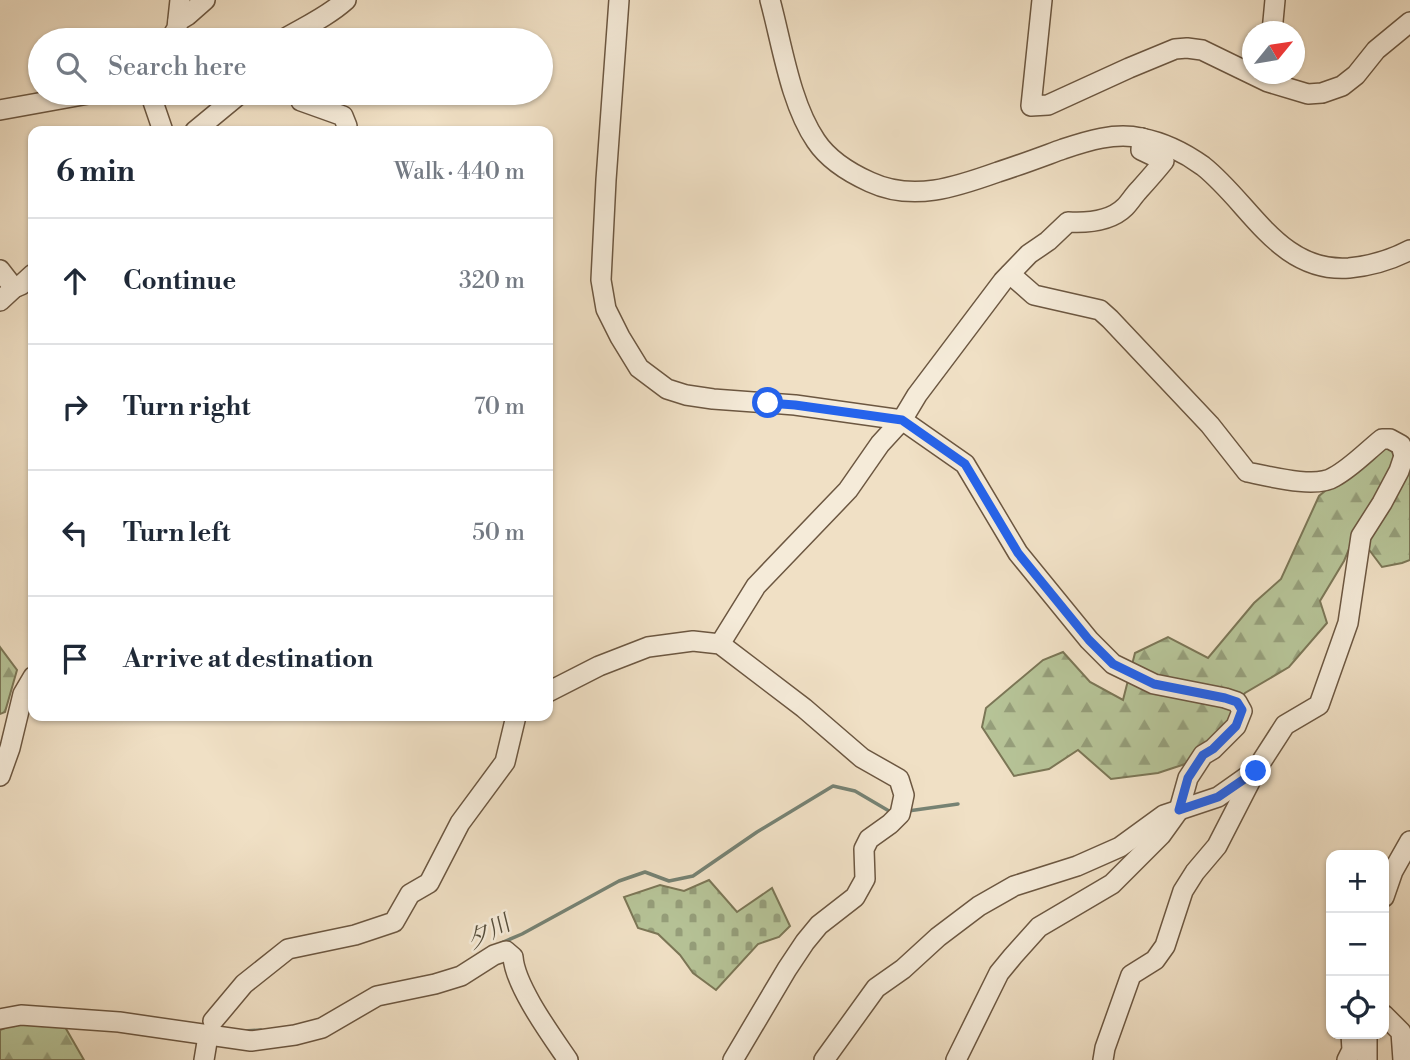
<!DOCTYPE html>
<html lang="en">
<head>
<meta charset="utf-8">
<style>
	body { margin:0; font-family:"Libre Bodoni","Noto Serif JP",serif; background:#f6f6f7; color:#1f2937 }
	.controls { position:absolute; right:21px; bottom:21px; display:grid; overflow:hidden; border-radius:14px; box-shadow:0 2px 5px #0004 }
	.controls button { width:63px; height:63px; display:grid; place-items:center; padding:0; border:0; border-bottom:2px solid #e0e1e3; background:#fff; color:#1f2937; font:35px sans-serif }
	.compass { position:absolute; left:1242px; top:21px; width:63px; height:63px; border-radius:50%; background:#fff; box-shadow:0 2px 5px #0004; rotate:60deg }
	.stop { position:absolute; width:21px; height:21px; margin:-16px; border:5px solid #2563eb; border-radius:50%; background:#fff }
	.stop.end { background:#2563eb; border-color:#fff; box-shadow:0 2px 7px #0008 }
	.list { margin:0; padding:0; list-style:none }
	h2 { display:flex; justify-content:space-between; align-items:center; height:91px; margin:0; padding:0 28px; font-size:30px }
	h2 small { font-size:23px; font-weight:400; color:#747a83 }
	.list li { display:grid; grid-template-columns:46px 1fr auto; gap:21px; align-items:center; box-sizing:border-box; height:126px; padding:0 28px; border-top:2px solid #e0e1e3 }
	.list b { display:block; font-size:26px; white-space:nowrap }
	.list em { font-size:23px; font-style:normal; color:#747a83 }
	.icon { flex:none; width:38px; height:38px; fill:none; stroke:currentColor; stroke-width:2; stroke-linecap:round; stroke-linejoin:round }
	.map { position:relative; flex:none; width:1410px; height:1060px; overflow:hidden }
	.search { position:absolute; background:#fff; box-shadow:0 2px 5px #0004; left:28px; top:28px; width:525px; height:77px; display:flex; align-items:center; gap:18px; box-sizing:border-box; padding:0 24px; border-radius:38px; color:#747a83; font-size:26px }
	.panel { position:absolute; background:#fff; box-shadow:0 2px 5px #0004; left:28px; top:126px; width:525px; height:595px; border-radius:14px }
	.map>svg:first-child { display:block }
	.forest { fill:url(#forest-firs); stroke:#7b7656; stroke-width:2 }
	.cemetery { fill:url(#cemetery-stones); stroke:#7b7656; stroke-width:2 }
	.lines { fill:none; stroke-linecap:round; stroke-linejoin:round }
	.stream { stroke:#768273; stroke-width:3.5 }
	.minor-casing { stroke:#6c5741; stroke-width:22 }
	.minor { stroke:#f5ebd9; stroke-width:19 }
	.route { stroke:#2563eb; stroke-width:9 }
	.labels { text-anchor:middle; stroke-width:5; stroke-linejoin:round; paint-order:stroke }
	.water-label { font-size:23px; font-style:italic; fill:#564e3c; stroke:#f5ebd9 }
</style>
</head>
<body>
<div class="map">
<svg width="1410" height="1060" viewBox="0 0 1410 1060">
	<defs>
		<pattern id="forest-firs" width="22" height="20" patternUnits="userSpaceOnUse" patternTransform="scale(1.75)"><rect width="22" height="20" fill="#b6c397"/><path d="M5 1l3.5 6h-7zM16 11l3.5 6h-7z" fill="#959e7a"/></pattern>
		<pattern id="cemetery-stones" width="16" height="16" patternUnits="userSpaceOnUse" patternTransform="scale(1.75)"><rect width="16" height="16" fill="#b6c397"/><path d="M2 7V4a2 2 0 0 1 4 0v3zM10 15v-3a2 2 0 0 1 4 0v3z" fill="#959e7a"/></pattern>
	</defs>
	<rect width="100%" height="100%" fill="#f0e0c5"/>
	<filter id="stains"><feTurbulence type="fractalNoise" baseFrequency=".00286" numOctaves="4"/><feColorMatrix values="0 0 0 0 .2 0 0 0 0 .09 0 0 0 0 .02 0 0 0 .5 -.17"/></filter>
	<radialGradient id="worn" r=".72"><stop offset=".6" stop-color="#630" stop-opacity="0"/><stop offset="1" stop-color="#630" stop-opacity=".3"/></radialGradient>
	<g class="forest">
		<polygon points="1389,444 1395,459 1388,479 1360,523 1344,561 1320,601 1327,623 1289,667 1245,693 1220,733 1185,764 1158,773 1111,779 1078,750 1049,769 1014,776 982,727 986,708 1043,660 1063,652 1090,682 1123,700 1135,653 1168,637 1208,658 1254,603 1281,579 1319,496 1370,454"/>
		<polygon points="1410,456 1410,560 1402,563 1382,567 1367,547 1366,536"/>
		<polygon points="0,647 17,670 5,712 0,714"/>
		<polygon points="15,1024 65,1027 84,1060 0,1060 0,1030"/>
	</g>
	<polygon class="cemetery" points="709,880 737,912 772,888 790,926 779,937 758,944 716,990 693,973 680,955 658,934 638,928 624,897 660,885 684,891"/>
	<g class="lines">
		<g class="stream">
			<polyline points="908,811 958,804"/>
			<polyline points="501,943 522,934 619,881 645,872 669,881 693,876 757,832 833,786 855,791 889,811 893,811"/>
			<polyline points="244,1031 261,1030"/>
		</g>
		<g class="minor-casing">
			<g id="minor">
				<polyline points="619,0 606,180 601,280 606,309 620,337 639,368 667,389 686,395 713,399 795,405 902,420 965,464 1018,553 1089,640 1113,664 1154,684 1225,698 1237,702 1242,711 1236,726 1213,749 1203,755 1188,778 1179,810 1161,835 1112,884 1039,927 1013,956 999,973 956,1060"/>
				<path d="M770,0C782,44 790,103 816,141C828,159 850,173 870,182C913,202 956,187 998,172C1020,165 1041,157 1063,149C1087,141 1115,132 1141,138C1162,142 1185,153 1203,166C1251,204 1279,273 1349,268C1370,266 1391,260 1410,250"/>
				<polyline points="1042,0 1031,106 1048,105 1129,68 1175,49 1187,48 1202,50 1268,82 1308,94 1322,93 1342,86 1356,75 1376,50 1410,22"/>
				<polyline points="178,21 188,15 205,0"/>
				<polyline points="1272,32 1275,0"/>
				<polyline points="170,40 177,28 180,0"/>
				<path d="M282,40C304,27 327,17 346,0"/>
				<polyline points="150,93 163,131"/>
				<polyline points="299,93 301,101 343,116 347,126 346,131"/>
				<polyline points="0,110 94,93"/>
				<polyline points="195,131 241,93"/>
				<polyline points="0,270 14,288"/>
				<path d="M1010,274L1034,295L1100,310L1110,319L1210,425L1247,472C1268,476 1316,489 1334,477C1351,468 1367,451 1382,439H1390L1401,445L1404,456L1399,471L1382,503L1361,536L1348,623L1319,705L1285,725L1256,770L1217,846L1195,872L1183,891L1165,946L1155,960L1131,975L1105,1048L1103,1060"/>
				<polyline points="0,301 14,288 21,285 33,274"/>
				<path d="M720,644L756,586L848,490L880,444L902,420L917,395L1003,281L1029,254L1048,241L1068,222C1086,223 1111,221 1125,207C1130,202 1134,195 1139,190C1148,180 1156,171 1164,161L1141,150L1142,138"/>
				<polyline points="548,692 599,666 648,647 693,641 720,644 804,708 862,758 899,779 904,795 900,814 890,824 869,839 864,849 865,879 855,897 819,925 805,942 787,969 733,1060"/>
				<polyline points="0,776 10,748 23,694 33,677"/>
				<polyline points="1384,897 1393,871 1410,841"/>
				<polyline points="1384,1015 1401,1032 1403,1060"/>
				<path d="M0,1019L21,1015L119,1022L251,1041L295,1035L322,1028L377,996L435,984L461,976L494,955L506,951L513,957C515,986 551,1035 568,1060"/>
				<polyline points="213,1021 244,984 288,949 355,935 394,922 410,894 429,883 460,823 505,762 516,716"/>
				<polyline points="1367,1034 1367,1060"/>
				<polyline points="204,1060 208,1036"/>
				<polyline points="824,1060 876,988 903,969 938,937 979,906 1014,886 1077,866 1120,847 1164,815 1218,797 1252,773"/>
				<polyline points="1347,1060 1352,1050 1351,1034"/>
			</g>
		</g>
		<use href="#minor" class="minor"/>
	</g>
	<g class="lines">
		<polyline class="route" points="768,403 795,405 902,420 965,464 1018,553 1089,640 1113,664 1154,684 1225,698 1237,702 1242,710 1236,726 1213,749 1203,755 1188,778 1179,810 1218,797 1256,771"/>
	</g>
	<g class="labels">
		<g class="water-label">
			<text transform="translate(488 932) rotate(-28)" y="8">夕川</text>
		</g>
	</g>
	<rect width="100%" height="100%" filter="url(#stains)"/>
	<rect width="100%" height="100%" fill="url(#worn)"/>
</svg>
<div class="controls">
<button>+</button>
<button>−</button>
<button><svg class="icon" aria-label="locate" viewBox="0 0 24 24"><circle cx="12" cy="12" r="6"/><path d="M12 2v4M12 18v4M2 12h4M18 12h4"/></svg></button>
</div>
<svg class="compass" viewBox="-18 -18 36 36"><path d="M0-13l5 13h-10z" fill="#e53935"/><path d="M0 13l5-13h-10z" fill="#747a83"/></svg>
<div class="stop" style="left:768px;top:403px"></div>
<div class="stop end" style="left:1256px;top:771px"></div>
<div class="search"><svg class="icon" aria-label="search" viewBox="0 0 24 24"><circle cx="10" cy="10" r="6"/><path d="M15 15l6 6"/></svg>Search here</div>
<section class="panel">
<h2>6 min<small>Walk · 440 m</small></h2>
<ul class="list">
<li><svg class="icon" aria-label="ahead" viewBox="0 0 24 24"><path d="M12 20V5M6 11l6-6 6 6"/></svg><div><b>Continue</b></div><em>320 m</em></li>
<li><svg class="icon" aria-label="right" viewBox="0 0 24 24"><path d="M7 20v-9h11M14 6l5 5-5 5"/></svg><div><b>Turn right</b></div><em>70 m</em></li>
<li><svg class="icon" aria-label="left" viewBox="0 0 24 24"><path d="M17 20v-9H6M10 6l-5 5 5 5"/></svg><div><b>Turn left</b></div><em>50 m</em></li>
<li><svg class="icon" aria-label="arrive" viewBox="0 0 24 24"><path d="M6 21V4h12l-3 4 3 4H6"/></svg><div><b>Arrive at destination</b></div></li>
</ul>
</section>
</div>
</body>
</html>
